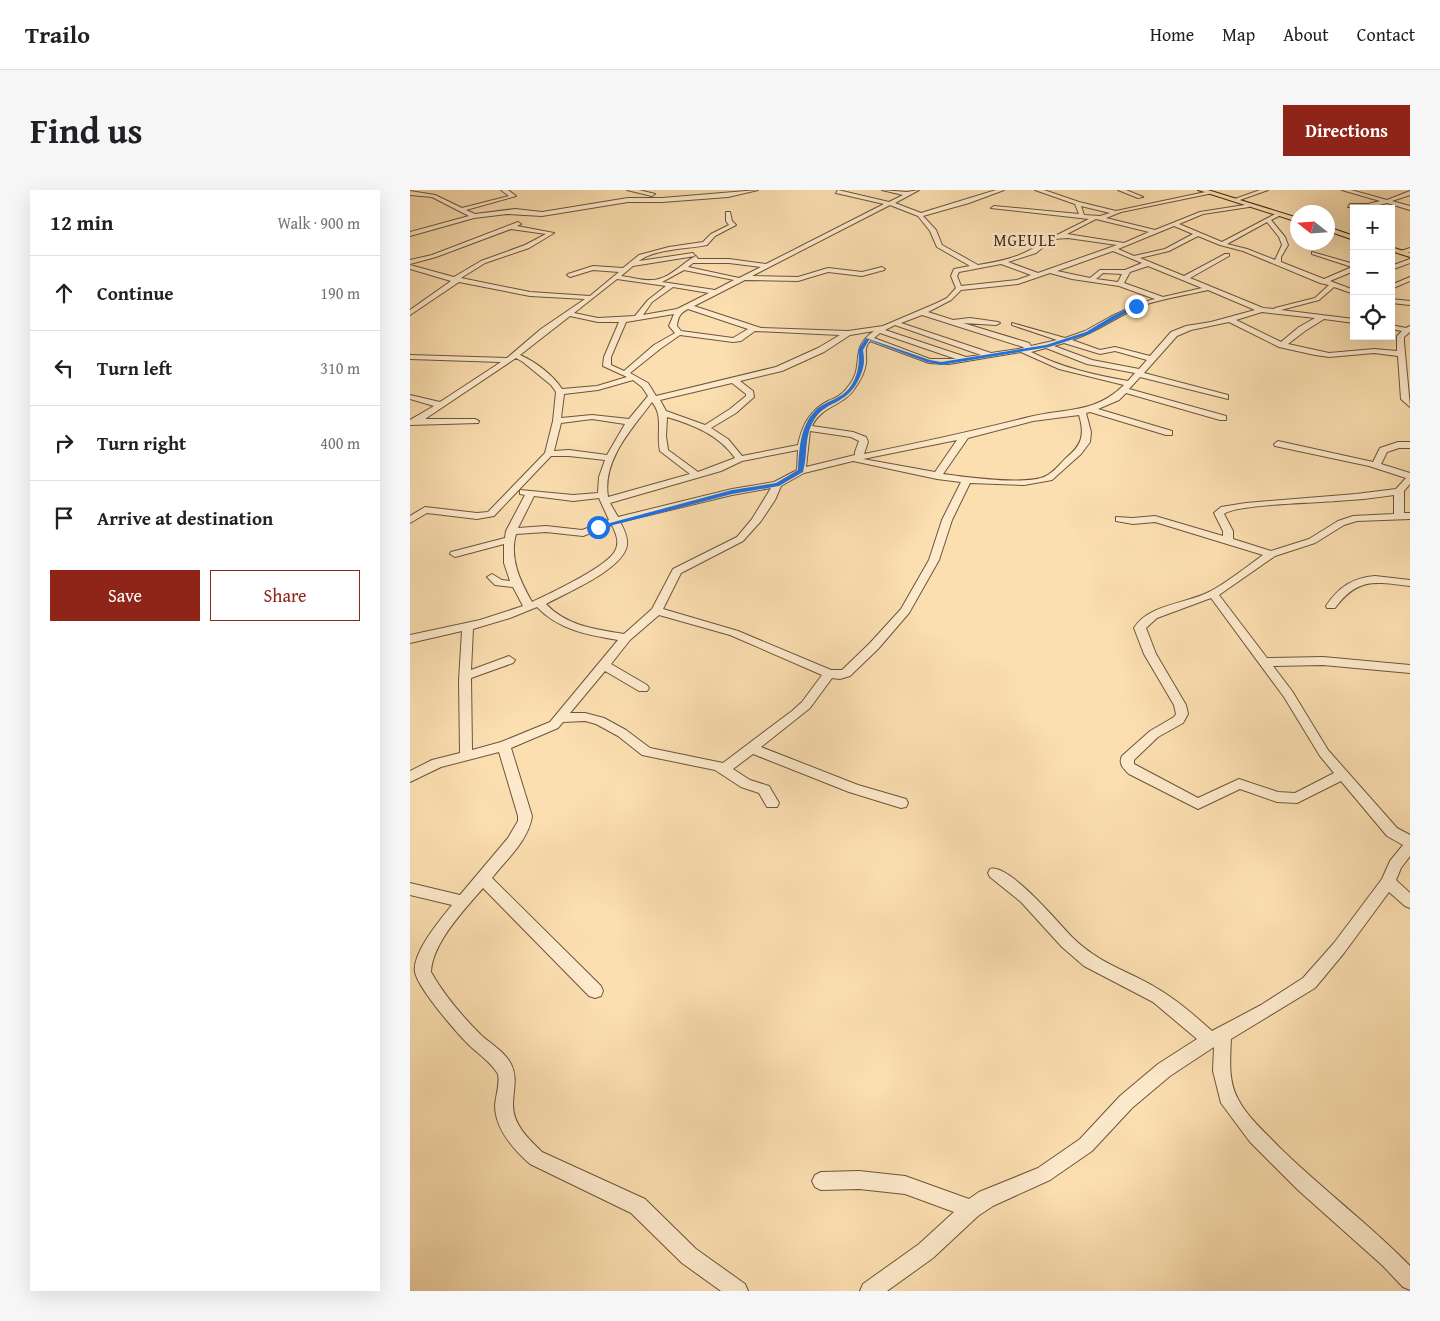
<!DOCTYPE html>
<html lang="en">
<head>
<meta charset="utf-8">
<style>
	body { margin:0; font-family:"Gentium Book Plus",serif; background:#f6f6f6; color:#202124 }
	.controls { position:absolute; right:15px; top:15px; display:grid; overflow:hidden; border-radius:0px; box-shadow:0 5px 20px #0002 }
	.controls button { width:45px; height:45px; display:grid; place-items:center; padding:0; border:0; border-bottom:1px solid #e0e0e0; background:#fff; color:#202124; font:25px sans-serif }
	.compass { position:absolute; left:880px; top:15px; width:45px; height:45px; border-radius:50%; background:#fff; box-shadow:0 5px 20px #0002; rotate:287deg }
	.stop { position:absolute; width:15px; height:15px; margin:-11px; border:4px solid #1a73e8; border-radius:50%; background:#fff }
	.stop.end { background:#1a73e8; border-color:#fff; box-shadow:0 1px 5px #0008 }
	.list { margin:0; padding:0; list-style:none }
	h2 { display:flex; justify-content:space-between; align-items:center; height:65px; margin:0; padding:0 20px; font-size:21px }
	h2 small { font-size:16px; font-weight:400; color:#757577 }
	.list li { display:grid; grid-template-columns:32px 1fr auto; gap:15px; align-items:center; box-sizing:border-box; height:75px; padding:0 20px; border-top:1px solid #e0e0e0 }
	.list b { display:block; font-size:19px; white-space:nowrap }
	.list em { font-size:16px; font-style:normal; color:#757577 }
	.actions { display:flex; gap:10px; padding:15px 20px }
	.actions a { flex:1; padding:11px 0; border:1px solid #8f2418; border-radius:0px; text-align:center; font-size:18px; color:#8f2418 }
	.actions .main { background:#8f2418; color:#fff }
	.icon { flex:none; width:28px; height:28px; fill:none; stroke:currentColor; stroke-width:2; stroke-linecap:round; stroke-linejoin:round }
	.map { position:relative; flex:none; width:1000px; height:1101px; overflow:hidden; border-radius:0px }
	header { display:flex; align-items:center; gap:30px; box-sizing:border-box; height:70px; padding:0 25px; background:#fff; border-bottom:1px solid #e0e0e0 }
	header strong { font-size:24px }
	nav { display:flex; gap:28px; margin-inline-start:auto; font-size:18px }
	.intro { display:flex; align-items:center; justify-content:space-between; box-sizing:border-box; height:120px; padding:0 30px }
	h1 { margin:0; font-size:35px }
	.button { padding:12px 22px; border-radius:0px; background:#8f2418; color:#fff; font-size:18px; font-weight:700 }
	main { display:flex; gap:30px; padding:0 30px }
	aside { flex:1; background:#fff; border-radius:0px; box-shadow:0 5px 20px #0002 }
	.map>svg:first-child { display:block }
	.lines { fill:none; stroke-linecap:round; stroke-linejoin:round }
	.minor-casing { stroke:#6e5538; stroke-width:2 }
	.major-casing { stroke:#3e270f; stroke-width:2 }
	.minor { fill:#fdeacc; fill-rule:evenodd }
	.major { fill:#fcdfb1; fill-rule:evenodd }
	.route { fill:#1a73e8 }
	.labels { text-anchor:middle; stroke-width:5; stroke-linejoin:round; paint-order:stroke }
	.far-quarter-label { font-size:16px; letter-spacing:1px; fill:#3e270f; stroke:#fdeacc }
</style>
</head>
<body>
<header>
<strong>Trailo</strong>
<nav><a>Home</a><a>Map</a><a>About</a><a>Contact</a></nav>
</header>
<div class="intro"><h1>Find us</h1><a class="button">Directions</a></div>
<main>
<aside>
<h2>12 min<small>Walk · 900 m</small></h2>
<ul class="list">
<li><svg class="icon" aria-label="ahead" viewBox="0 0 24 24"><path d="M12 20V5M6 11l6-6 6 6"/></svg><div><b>Continue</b></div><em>190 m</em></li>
<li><svg class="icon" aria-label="left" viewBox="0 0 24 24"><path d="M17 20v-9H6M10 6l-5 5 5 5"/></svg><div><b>Turn left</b></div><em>310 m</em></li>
<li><svg class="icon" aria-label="right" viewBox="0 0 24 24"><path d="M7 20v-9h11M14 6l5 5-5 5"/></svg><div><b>Turn right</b></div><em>400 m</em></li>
<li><svg class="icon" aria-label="arrive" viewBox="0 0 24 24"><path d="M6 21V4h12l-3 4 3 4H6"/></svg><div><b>Arrive at destination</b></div></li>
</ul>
<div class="actions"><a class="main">Save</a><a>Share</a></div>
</aside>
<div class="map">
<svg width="1000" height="1101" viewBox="0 0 1000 1101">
	<rect width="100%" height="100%" fill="#fcdfb1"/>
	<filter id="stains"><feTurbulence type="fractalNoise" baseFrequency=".004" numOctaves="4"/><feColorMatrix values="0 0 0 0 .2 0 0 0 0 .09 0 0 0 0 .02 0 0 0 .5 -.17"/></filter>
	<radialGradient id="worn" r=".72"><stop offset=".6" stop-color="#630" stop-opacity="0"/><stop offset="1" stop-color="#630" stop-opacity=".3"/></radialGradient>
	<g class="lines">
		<g class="minor-casing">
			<g id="minor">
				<polygon points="91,0 98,0 106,6 56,20 65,24 105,19 132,22 218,8 252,8 348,0 318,7 252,12 218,12 132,26 97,24 64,28 0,46 0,42 59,26 22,7 0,5 0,1 25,5 52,18 99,6"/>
				<polygon points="217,0 229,0 245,4 242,6"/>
				<path d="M428,0L479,12L493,5L472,0L497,2L509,0L485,13L511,23L586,0H594L559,13L513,26L526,40L532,55L568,75C593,71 616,66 635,50L603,53L587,52L585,49L647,45L679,29L581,18L584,16L669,24L665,14L625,0H634L669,12L706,21L800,1L803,3L711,22L696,28L745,40L790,22L841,14L839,17L793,24L769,34L812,52L867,23H871V25L861,30L875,47L878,55L871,67V72L914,89L942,77L902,64V62L944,74V81L920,91L944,100V104L924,97L909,110L871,120L944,129V133L914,129L895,141L878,154L919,163L964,159L987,161V146L992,141L981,139V135L996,138L1000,136V142L994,147V152L1000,217L991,209L988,166L964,163L919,167L905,165L869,157L819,132L781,140L767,146L734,183L818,205V209L730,187L719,199L816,226V230H810L716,203L709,210L688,219L762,241V245H756L680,222L676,223L681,242L680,252L671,264L642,290L614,295L560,293L542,330L529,370L499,423L468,459L440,486L430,489L422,488L400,518L351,557L448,595L496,609L498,613L496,617L491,618L439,602L343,564L323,579L340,590L359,596L369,613L367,617H357L349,603L331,597L305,580L232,565L208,546L186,534L175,531L153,532L148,538L101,558L122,626C119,650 96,670 82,688L191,796L193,801L191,806L185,808L179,806L73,698C55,719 22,753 21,782C34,805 52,826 71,845C81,854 94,861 101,874C108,888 103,900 103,915C103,935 119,949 132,962L235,1009L286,1059L335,1094L338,1101H311L272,1073L221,1023L120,974C103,959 85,939 85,915C86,904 90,895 88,884C80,871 68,864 58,854C45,841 8,798 5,782C2,763 30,730 42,715L0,705V693L50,705L98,648L108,631V626L89,562L31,577L0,592V581L22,570L50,563L49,490L52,441L0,453V445L70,430L113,416L103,397L85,395L77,387L82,384L92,390L100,391L94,373V354L45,367L40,364L41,362L95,348L96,341L115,305L110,304V300L163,305L188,303L189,287L195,270L159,266H141L84,326L67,329L17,323L0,333V326L15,317L67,323L78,322L135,263L143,231L146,202L141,195L113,172L106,168L15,229H65L69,231L68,233L0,235V230L24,216L0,209V205L30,212L91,172L0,169V165L97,168L131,139L175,109L120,106L49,92L0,125V120L41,91L0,79V75L44,87L71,71L115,55L136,44L101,39L26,67L0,74V70L22,65L108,32L111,34L107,36L144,43L119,58L75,73L51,88L120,102L180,106L209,82L183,80L160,87L157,85L158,84L183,76L213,78L229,65L259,57L293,52L301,44L319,35L316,31V22H320L322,31L326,35L305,46L297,55C278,59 243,59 229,71L283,63L285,66L223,76L211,86C221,87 233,91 242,90C259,90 273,72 286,66L288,69H319L356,74L474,14L426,3ZM480,15L508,26L520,41L527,57L560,76L544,79L541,86L546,98L537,108L527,113L473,136L438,141L351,138L284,116L335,90L388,91L418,82L452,86L474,80L475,79L472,77L452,82L418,78L388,87L342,86ZM671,16L700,23L690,26L674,25ZM686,29L690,30L739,42L714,53L657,44ZM857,32L869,47L872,55L865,70L837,59L817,54ZM764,36L783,44L755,59L724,66L708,59ZM788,46L810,55L833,61L910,93L919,95L905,108L865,118L864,119L853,118L780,88L819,66V64H815L774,86L730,68L759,61ZM658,48L707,55L628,83L598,72L626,63L643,49ZM703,61L732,73L715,80H690L680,88L647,81ZM283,73H319L351,77L329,88L278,77ZM591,74L621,85L607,90L551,96L547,86L549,82ZM738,76L792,98L753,107L714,93L720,82ZM274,80L324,90L305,100L252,92ZM640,83L662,89L709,96L745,109L730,113L700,127L675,141L655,148L602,133V135L647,150L621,156L619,153L553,133L586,135L590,133L588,132L560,128L543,130L518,122L541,110L551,100L608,94ZM693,83L712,84L708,92L686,89ZM207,89L256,96L238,110L225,126L188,128L164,123ZM263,97L299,103L267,119L233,125L242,112ZM798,100L845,120L801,132L776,136L761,142L740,166L705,157L690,160L662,150C688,142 708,125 734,115C755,108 777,105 798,100ZM278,119L338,139L323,148L271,141L267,136C268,127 270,123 278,119ZM852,122L905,128L889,137L871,152L826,130ZM264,124L259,136L265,143L244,155L214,181L201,175V167L216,132ZM512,125L613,157L614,158L581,163L491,133ZM160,126L188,132H209L194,167L193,176L217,187L187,196L152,199C143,185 126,172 110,165ZM485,135L571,165L556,167L475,140ZM345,141L430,145L408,158L366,177L246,206L238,193L220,183L250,159L270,145L323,152L331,151ZM464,141C437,160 457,175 437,198C432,205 425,208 418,211C399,221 392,236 388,255L332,266L318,249L301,238L326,223L344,207L343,201L330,191L372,181L414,162L440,145ZM470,143L546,169H520L464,148ZM460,151L519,173L539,174L611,162L649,179L714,195C685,224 655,218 619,227C564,241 509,253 454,264L458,252L456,247L443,242L402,236C412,215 434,216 445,198C450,191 455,182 456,173C457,165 453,158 460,151ZM654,153L690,164L705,161L737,170L729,179L682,170L644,156ZM636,158L677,174L725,183L718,191C685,185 652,178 621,162ZM223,190L232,197L238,206L219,229L182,225L151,228L154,204L188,200ZM322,193L336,204V206L320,219L295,235L256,221L250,210ZM242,212C254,226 246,244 250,261L280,284L198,307C192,270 222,239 242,212ZM669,225C675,245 672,255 656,268C650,274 644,282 636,286C617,296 555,287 533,284L558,248L623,231ZM257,227C284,235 309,245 325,268L288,282L258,260L256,246ZM182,229L215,234L197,265L159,260L144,261L151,233ZM400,241L441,247L449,251L445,262V265L396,277ZM547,250L525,282L453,269ZM388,260L387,280L364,292L322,299L208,327L200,313L311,281L332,271ZM443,271L527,289L551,292L532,330L519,370L491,419L460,453L432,480H421L328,441L253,419L271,383L333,351L351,331L365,310L371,296L394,283ZM361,298L342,329L327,347L263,379L242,419L214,444C184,439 157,436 136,414C156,403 214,379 217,355C218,347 214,339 210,332L322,305ZM124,306L163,311L189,308L199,330L172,340L136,336L108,338ZM202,335C206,344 210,352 205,361C197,377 139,404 122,412C110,391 99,368 106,344L136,342L173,346ZM127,417C149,440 178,445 208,450L140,532L91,552L62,560L61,488L103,473L105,470L99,466L61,480L63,439L100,428ZM249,425L320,445L412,485L392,512L382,521L313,573L240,558L216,540L194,528L175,523H160L195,481L229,501H237L239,498L237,495L201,474L220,450Z"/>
				<polygon points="708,0 716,0 733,7 728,8"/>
				<polygon points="850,0 858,0 827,11 822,10"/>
				<polygon points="932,0 941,0 977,10 1000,1 1000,5 982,11 1000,16 1000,20 977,13 958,18 938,17 940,14 958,14 970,11"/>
				<polygon points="1000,58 1000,62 991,64 988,62"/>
				<polygon points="1000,69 1000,73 981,80 981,76"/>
				<polygon points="1000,87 1000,91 981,99 981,95"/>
				<polygon points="981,109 1000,111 1000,115 981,113"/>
				<path d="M868,251L963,272L970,258L988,252H1000V258H989L977,262L971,274L1000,283V294L994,301V323H1000V329L947,331L934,335L905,353L865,366L809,405L857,468L913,467L1000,475V483L913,475L863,476L882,501L918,560L987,638L1000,645V666L991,678L986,690L1000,703V718L995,716L979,702L934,763L905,798L821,849C820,869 818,891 828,909C837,927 856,943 870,958C912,999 959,1034 1000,1076V1100L993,1097L972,1075L888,1000L840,952L811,913L803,881L804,857L760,886L722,918L682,961L640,990L583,1016L568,1026L523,1068L477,1101H450L453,1094L509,1054L544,1022L495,1004L449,999L411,1000L405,997L402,991L405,985L411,982L449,981L495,986L559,1009L569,1002L628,978L670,949L710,906L748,874L787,849L743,812L674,776L652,757L611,712L580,687L578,683L580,679C599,673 649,734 663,748C690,774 714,779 745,797C766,809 784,825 802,841L851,815L893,788L924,753L972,689L980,671L993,655L977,646L931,591L887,613L867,612L830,599L788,619L719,584C714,579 708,574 712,566L740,541L764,527L766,524L764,515L734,464L724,438C739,414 776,414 799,402C818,392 836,377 853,365L745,332L723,334L706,331V327L723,328L745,326L813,346V341L804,323L811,317L836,313L946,304L986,299L996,288L959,276L865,256L864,254ZM984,305V324L943,326L928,331L899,349L861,361L823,349V341L814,324C826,314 906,313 926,311C946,310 965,308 984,305ZM801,408L874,507L910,566L924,583L885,603L868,602L829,589L788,608L724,574V570L748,547L773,533L778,524L776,515L746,464L736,438L747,428Z"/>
				<path d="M965,386L1000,390V396C965,392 948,387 925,418H917L916,416C929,397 942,388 965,386Z"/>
			</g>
		</g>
		<g class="major-casing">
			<g id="major">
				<polygon points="788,0 798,0 888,28 888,32"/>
				<polygon points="918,37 944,46 944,50 918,41"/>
				<polygon points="981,57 1000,63 1000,67 981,61"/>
			</g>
		</g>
		<use href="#minor" class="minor"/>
		<use href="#major" class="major"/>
	</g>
	<path class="route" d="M725,115L728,116L679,144L639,157L531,175L517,172L459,150L453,160C455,172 454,178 449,189C436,216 416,210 404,230C394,246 398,265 393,282L369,296L322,304L188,339L185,337L322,300L366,293L388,280C389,261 390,236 405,221C411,214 424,210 432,205C446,196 451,175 448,160L456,148L520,170L531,172L636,155L676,142L701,127Z"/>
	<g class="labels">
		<g class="far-quarter-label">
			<text x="615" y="56">MGEULE</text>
		</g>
	</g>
	<rect width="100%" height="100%" filter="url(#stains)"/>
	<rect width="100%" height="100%" fill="url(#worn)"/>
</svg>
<div class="controls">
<button>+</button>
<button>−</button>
<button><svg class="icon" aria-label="locate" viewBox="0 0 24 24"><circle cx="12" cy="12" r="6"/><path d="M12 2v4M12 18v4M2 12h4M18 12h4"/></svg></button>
</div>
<svg class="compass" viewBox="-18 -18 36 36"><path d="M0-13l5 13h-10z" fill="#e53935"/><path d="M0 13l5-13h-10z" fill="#757577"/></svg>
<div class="stop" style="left:188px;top:337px"></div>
<div class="stop end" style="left:726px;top:116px"></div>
</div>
</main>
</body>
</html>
